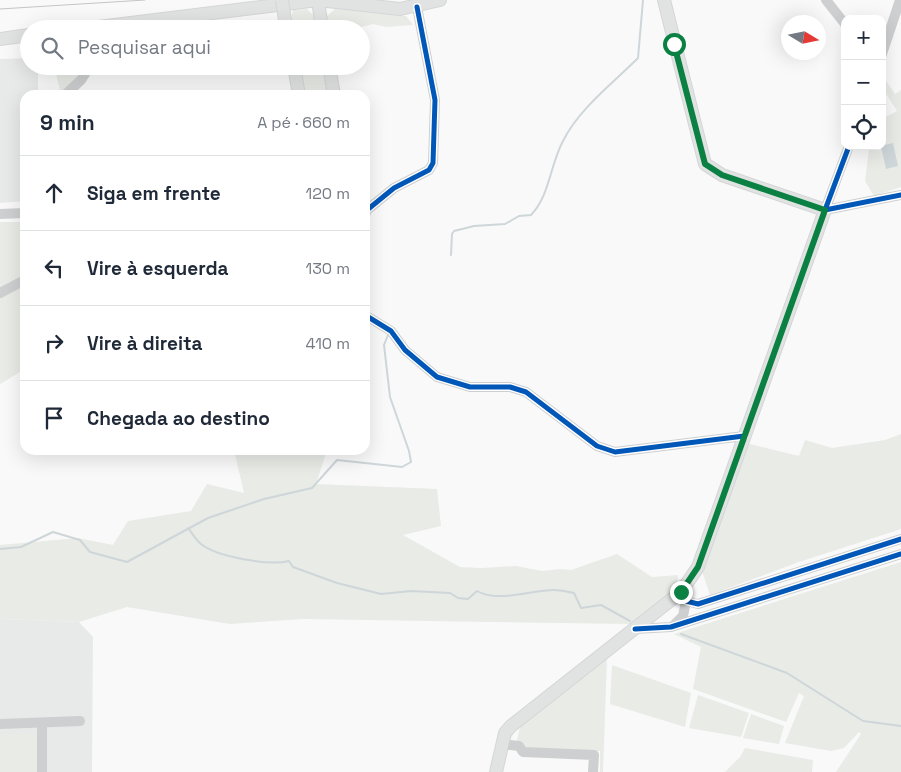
<!DOCTYPE html>
<html lang="pt">
<head>
<meta charset="utf-8">
<style>
	body { margin:0; font-family:"Space Grotesk",sans-serif; background:#f6f6f7; color:#1f2937 }
	.controls { position:absolute; right:15px; top:15px; display:grid; overflow:hidden; border-radius:10px; box-shadow:0 5px 20px #0002 }
	.controls button { width:45px; height:45px; display:grid; place-items:center; padding:0; border:0; border-bottom:1px solid #e0e1e3; background:#fff; color:#1f2937; font:25px sans-serif }
	.compass { position:absolute; left:781px; top:15px; width:45px; height:45px; border-radius:50%; background:#fff; box-shadow:0 5px 20px #0002; rotate:100deg }
	.stop { position:absolute; width:15px; height:15px; margin:-11px; border:4px solid #0b8043; border-radius:50%; background:#fff }
	.stop.end { background:#0b8043; border-color:#fff; box-shadow:0 1px 5px #0008 }
	.list { margin:0; padding:0; list-style:none }
	h2 { display:flex; justify-content:space-between; align-items:center; height:65px; margin:0; padding:0 20px; font-size:21px }
	h2 small { font-size:16px; font-weight:400; color:#747a83 }
	.list li { display:grid; grid-template-columns:32px 1fr auto; gap:15px; align-items:center; box-sizing:border-box; height:75px; padding:0 20px; border-top:1px solid #e0e1e3 }
	.list b { display:block; font-size:19px; white-space:nowrap }
	.list em { font-size:16px; font-style:normal; color:#747a83 }
	.icon { flex:none; width:28px; height:28px; fill:none; stroke:currentColor; stroke-width:2; stroke-linecap:round; stroke-linejoin:round }
	.map { position:relative; flex:none; width:901px; height:772px; overflow:hidden }
	.search { position:absolute; background:#fff; box-shadow:0 5px 20px #0002; left:20px; top:20px; width:350px; height:55px; display:flex; align-items:center; gap:12px; box-sizing:border-box; padding:0 18px; border-radius:28px; color:#747a83; font-size:19px }
	.panel { position:absolute; background:#fff; box-shadow:0 5px 20px #0002; left:20px; top:90px; width:350px; height:365px; border-radius:15px }
	.map>svg:first-child { display:block }
	.built { fill:#e8e9e9 }
	.green { fill:#e8ebe6 }
	.water { fill:#ced6d9 }
	.lines { fill:none; stroke-linecap:round; stroke-linejoin:round }
	.stream { stroke:#ced6d9; stroke-width:2 }
	.major-casing { stroke:#d5d6d7; stroke-width:14 }
	.minor { stroke:#cecfd0; stroke-width:10 }
	.major { stroke:#e1e2e2; stroke-width:12 }
	.tram { stroke:#c3c5c6; stroke-width:1 }
	.major-bridge-casing { stroke:#d5d6d7; stroke-width:14; stroke-linecap:butt }
	.major-bridge { stroke:#e1e2e2; stroke-width:12 }
	.cycleway-casing { stroke:#fff; stroke-width:8 }
	.cycleway { stroke:#0057b8; stroke-width:5 }
	.route { stroke:#0b8043; stroke-width:6 }
</style>
</head>
<body>
<div class="map">
<svg width="901" height="772" viewBox="0 0 901 772">
	<rect width="100%" height="100%" fill="#f9f9f9"/>
	<g class="built">
		<polygon points="29,58 29,66 38,66 38,95 25,95 25,201 0,203 0,59"/>
		<polygon points="0,619 79,622 93,637 92,772 43,772 40,734 0,734"/>
	</g>
	<g class="green">
		<polygon points="307,9 314,16 317,29 292,29 291,20 293,10"/>
		<polygon points="335,9 406,16 413,25 386,27 373,24 353,29 327,29 326,17"/>
		<polygon points="54,66 86,66 77,81 61,94"/>
		<polygon points="300,66 323,66 328,95 306,95"/>
		<polygon points="882,75 895,94 901,90 901,187 874,196 865,181 869,150 870,146 882,146 882,119 897,111 882,87"/>
		<polygon points="0,222 25,222 25,278 0,290"/>
		<polygon points="25,286 25,369 0,384 0,298"/>
		<polygon points="901,434 901,529 799,562 710,595 701,568 745,445 750,444 799,456 805,440 832,448 885,440"/>
		<polygon points="234,450 327,450 316,484 437,489 441,526 403,535 460,567 482,568 516,566 542,571 561,569 571,570 617,554 652,577 678,575 676,590 631,624 303,619 230,624 127,607 79,622 0,619 0,545 78,538 113,545 128,521 191,511 207,484 244,493"/>
		<polygon points="901,562 901,772 836,772 861,734 859,732 844,748 831,751 785,743 804,696 799,693 786,722 693,689 701,647 674,634"/>
		<polygon points="607,657 603,772 600,772 600,751 527,748 516,744 520,727"/>
		<polygon points="612,665 691,693 685,727 610,704"/>
		<polygon points="698,695 749,713 741,737 689,728"/>
		<polygon points="751,714 784,726 779,744 743,738"/>
		<polygon points="0,734 41,734 43,772 0,772"/>
		<polygon points="745,748 813,760 812,772 725,772 740,757"/>
	</g>
	<polygon class="water" points="893,143 898,166 886,169 881,146"/>
	<g class="lines">
		<g class="stream">
			<path d="M451,255L452,234L454,231L474,226L505,224L519,216L531,215C550,195 550,165 563,141C579,109 612,84 638,58L643,0"/>
			<path d="M188,528C192,533 196,540 201,544C217,557 270,566 289,561L293,567L337,583L381,594L411,591L450,593L458,598L468,599L477,591C498,603 532,590 554,590C561,590 568,592 574,593L581,608L601,605L630,621"/>
			<polyline points="0,549 21,547 53,532 80,540 90,552 127,562 208,518 264,499 312,488 337,460 402,467 411,462 409,451 390,397 384,345 388,335"/>
			<polyline points="681,634 787,673 863,721 901,726"/>
		</g>
		<g class="major-casing">
			<g id="major">
				<polyline points="318,0 322,29"/>
				<polyline points="82,29 318,0 400,9 440,0"/>
				<polyline points="0,39 29,35"/>
				<polyline points="294,66 299,95"/>
				<polyline points="329,66 334,95"/>
				<polyline points="496,772 505,733 511,726 681,592 698,567 825,210 722,175 705,164 664,0"/>
			</g>
		</g>
		<g class="minor">
			<polyline points="826,0 845,24"/>
			<polyline points="882,54 900,0"/>
			<polyline points="65,95 81,80 90,66"/>
			<polyline points="849,146 825,210 901,195"/>
			<polyline points="0,214 25,213"/>
			<polyline points="365,215 367,210 394,188 429,170 433,163 435,100 417,7"/>
			<polyline points="0,293 25,280"/>
			<polyline points="365,315 391,331 405,350 437,377 470,387 510,387 526,392 597,446 615,452 744,436"/>
			<polyline points="681,592 686,601 698,604 901,539"/>
			<polyline points="674,625 683,616 686,601"/>
			<polyline points="635,629 671,627 901,554"/>
			<polyline points="42,723 42,772"/>
			<polyline points="0,724 80,721"/>
			<polyline points="502,744 519,746 523,752 594,755 593,772"/>
		</g>
		<use href="#major" class="major"/>
		<polyline class="tram" points="0,9 145,0"/>
		<g class="major-bridge-casing">
			<polyline id="major-bridge" points="282,0 286,27"/>
		</g>
		<use href="#major-bridge" class="major-bridge"/>
		<g class="cycleway-casing">
			<g id="cycleway">
				<polyline points="849,146 825,210 901,195"/>
				<polyline points="365,215 367,210 394,188 429,170 433,163 435,100 417,7"/>
				<polyline points="365,315 391,331 405,350 437,377 470,387 510,387 526,392 597,446 615,452 744,436"/>
				<polyline points="681,592 686,601 698,604 901,539"/>
				<polyline points="635,629 671,627 901,554"/>
			</g>
		</g>
		<use href="#cycleway" class="cycleway"/>
	</g>
	<g class="lines">
		<polyline class="route" points="674,44 705,164 722,175 825,210 698,567 681,592"/>
	</g>
</svg>
<div class="controls">
<button>+</button>
<button>−</button>
<button><svg class="icon" aria-label="locate" viewBox="0 0 24 24"><circle cx="12" cy="12" r="6"/><path d="M12 2v4M12 18v4M2 12h4M18 12h4"/></svg></button>
</div>
<svg class="compass" viewBox="-18 -18 36 36"><path d="M0-13l5 13h-10z" fill="#e53935"/><path d="M0 13l5-13h-10z" fill="#747a83"/></svg>
<div class="stop" style="left:674px;top:44px"></div>
<div class="stop end" style="left:681px;top:592px"></div>
<div class="search"><svg class="icon" aria-label="search" viewBox="0 0 24 24"><circle cx="10" cy="10" r="6"/><path d="M15 15l6 6"/></svg>Pesquisar aqui</div>
<section class="panel">
<h2>9 min<small>A pé · 660 m</small></h2>
<ul class="list">
<li><svg class="icon" aria-label="ahead" viewBox="0 0 24 24"><path d="M12 20V5M6 11l6-6 6 6"/></svg><div><b>Siga em frente</b></div><em>120 m</em></li>
<li><svg class="icon" aria-label="left" viewBox="0 0 24 24"><path d="M17 20v-9H6M10 6l-5 5 5 5"/></svg><div><b>Vire à esquerda</b></div><em>130 m</em></li>
<li><svg class="icon" aria-label="right" viewBox="0 0 24 24"><path d="M7 20v-9h11M14 6l5 5-5 5"/></svg><div><b>Vire à direita</b></div><em>410 m</em></li>
<li><svg class="icon" aria-label="arrive" viewBox="0 0 24 24"><path d="M6 21V4h12l-3 4 3 4H6"/></svg><div><b>Chegada ao destino</b></div></li>
</ul>
</section>
</div>
</body>
</html>
